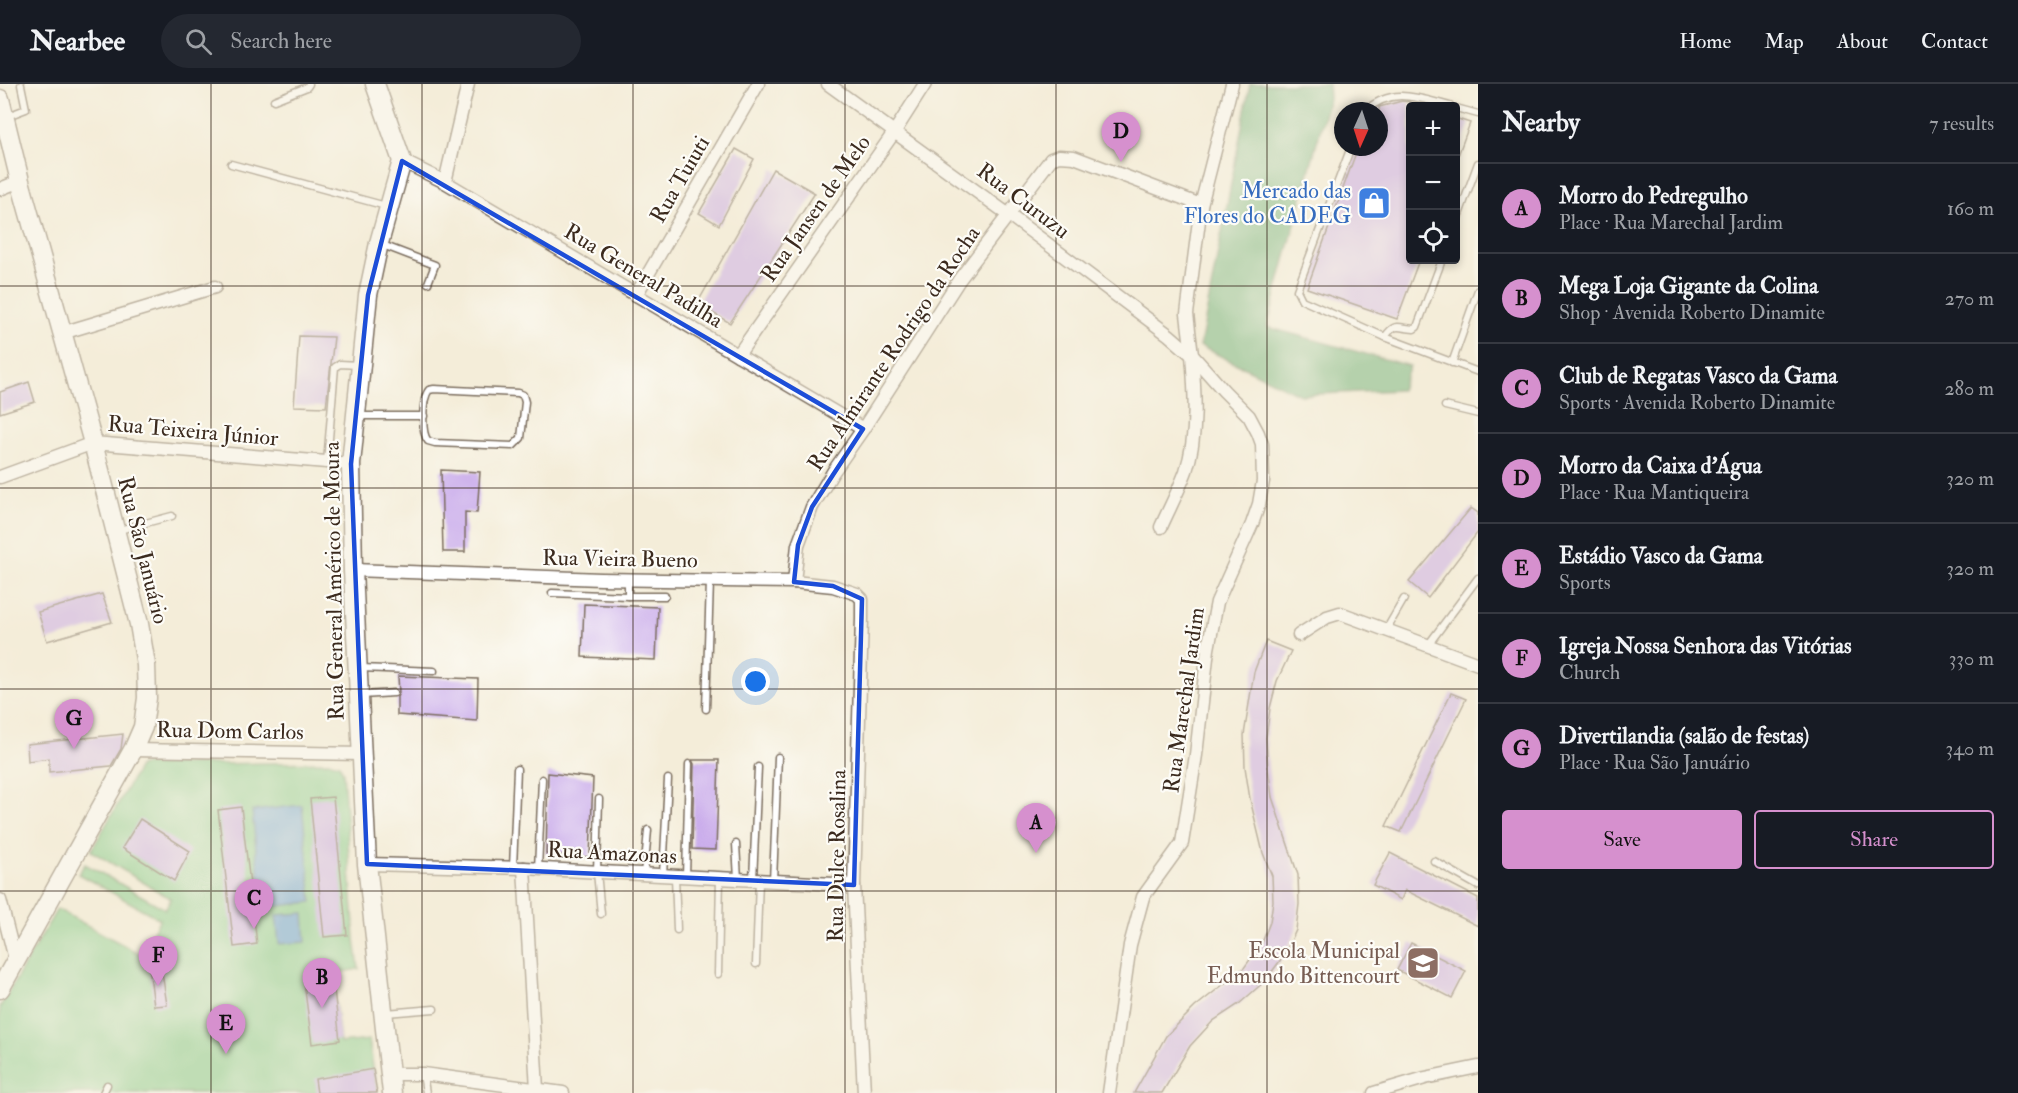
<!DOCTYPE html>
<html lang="en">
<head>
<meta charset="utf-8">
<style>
	body { margin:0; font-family:"IM FELL Double Pica",serif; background:#242831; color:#f1f3f6 }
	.controls { position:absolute; right:18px; top:18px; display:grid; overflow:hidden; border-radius:6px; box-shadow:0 3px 9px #0003 }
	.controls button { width:54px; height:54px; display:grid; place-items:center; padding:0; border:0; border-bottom:2px solid #363941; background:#171b24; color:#f1f3f6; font:30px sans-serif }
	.compass { position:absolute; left:1334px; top:18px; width:54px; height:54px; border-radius:50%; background:#171b24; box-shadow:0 3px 9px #0003; rotate:183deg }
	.you { position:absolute; left:756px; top:598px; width:21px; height:21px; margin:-15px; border:4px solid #fff; border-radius:50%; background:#1a73e8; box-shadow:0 0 0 9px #1a73e833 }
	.badge { display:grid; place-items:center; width:39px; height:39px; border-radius:50%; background:#d690ce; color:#111; font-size:20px; font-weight:700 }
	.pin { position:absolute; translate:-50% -50px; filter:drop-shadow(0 2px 3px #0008) }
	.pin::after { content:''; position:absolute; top:32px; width:21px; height:18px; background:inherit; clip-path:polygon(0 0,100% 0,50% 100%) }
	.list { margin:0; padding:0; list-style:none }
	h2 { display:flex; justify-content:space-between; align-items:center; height:78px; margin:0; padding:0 24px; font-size:26px }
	h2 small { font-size:20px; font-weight:400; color:#9ea1a6 }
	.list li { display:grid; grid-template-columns:39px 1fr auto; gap:18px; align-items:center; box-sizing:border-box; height:90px; padding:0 24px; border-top:2px solid #363941 }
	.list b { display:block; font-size:22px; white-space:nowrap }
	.list p { margin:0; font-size:20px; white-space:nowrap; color:#9ea1a6 }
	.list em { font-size:20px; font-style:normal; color:#9ea1a6 }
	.actions { display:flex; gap:12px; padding:18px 24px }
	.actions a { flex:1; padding:14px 0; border:2px solid #d690ce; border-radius:6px; text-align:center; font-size:21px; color:#d690ce }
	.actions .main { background:#d690ce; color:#111 }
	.icon { flex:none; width:33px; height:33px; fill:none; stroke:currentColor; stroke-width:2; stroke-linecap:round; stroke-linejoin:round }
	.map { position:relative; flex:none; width:1478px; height:1009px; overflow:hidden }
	header { display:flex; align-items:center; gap:36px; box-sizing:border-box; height:84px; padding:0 30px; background:#171b24; border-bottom:2px solid #363941 }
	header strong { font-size:28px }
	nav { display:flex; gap:33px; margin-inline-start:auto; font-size:21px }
	.search { width:420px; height:54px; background:#242831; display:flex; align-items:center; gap:15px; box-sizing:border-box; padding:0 21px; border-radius:33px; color:#9ea1a6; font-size:22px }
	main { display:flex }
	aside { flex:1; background:#171b24 }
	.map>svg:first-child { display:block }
	.green { fill:#81cb89; stroke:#5e7a54; stroke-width:1.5 }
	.forest { fill:#68af75; stroke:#526c4a; stroke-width:1.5 }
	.water { fill:#649fd4; stroke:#506479; stroke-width:1.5 }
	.building { fill:#c5a4ea }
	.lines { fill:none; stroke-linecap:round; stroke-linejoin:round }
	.lane-casing { stroke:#7c6e5f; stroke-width:9 }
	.street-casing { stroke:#7c6e5f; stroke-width:15 }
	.secondary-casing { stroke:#7c6e5f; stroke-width:21 }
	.lane { stroke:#fff; stroke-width:6 }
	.street { stroke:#fff; stroke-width:12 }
	.secondary { stroke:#fff; stroke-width:18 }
	.marked { fill:none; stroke:#1d4ed8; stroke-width:4.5; stroke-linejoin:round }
	.grid { fill:none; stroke:#3b2a1e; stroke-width:1.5; stroke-opacity:0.55 }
	.labels { text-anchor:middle; stroke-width:4.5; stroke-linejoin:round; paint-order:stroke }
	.street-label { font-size:22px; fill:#3b2a1e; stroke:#fdfcf7 }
	.shop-label { font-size:22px; fill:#366cbe; stroke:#fdfcf7; text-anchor:end }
	.education-label { font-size:22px; fill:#785e54; stroke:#fdfcf7; text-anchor:end }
</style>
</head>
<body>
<header>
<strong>Nearbee</strong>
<div class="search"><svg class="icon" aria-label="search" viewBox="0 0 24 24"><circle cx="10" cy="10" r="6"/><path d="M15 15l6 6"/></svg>Search here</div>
<nav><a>Home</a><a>Map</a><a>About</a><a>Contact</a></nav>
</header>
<main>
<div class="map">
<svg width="1478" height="1009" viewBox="0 0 1478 1009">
	<rect width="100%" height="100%" fill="#fdfcf7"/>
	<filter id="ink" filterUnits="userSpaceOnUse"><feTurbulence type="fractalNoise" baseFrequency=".0167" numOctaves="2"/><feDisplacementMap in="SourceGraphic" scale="12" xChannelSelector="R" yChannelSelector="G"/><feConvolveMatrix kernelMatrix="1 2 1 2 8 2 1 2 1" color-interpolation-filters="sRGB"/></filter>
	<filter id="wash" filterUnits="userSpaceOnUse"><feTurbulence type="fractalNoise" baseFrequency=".008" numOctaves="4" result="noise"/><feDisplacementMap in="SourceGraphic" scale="24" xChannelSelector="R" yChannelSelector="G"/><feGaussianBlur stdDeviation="1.35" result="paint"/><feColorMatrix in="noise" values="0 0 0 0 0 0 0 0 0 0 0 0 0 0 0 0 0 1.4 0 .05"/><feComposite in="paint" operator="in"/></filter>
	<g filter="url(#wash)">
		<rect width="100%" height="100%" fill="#f4edd9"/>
		<polygon class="green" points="331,678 339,680 343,688 355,855 359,885 332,890 340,959 369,956 377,1009 0,1009 0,923 57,825 140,870 160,835 78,790 85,780 165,825 171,815 91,767 140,681"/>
		<polygon class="forest" points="1250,0 1328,0 1329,14 1267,243 1410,282 1401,306 1300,311 1200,262"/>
		<g class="water">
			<polygon points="302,721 312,818 262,824 252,727"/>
			<polygon points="304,829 306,858 279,860 276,831"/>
		</g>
		<g id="blocks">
			<g class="building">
				<polygon points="1402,17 1410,18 1410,176 1419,176 1397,235 1307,204 1358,63 1379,63 1379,23"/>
				<polygon points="1455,34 1470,39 1457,74 1455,74"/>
				<polygon points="736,65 754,75 719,141 699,129"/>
				<polygon points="773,85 815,109 730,239 697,220"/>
				<polygon points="299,252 334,253 326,323 294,322"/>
				<polygon points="29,298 35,318 0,329 0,308"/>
				<polygon points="441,386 480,388 477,429 465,428 465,468 443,468"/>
				<polygon points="1471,424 1478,429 1478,448 1428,514 1409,498"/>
				<polygon points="102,510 112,538 47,557 38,528"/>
				<polygon points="584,520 658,523 656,576 582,573"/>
				<polygon points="1266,557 1291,567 1277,597 1270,624 1266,654 1268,684 1272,713 1298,791 1299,820 1296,846 1285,870 1265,897 1239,920 1213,937 1190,962 1162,1009 1134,1009 1166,952 1195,923 1244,884 1262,859 1270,838 1273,817 1272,792 1263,769 1250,715 1245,683 1244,651 1254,588"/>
				<polygon points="398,592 478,595 477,637 397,631 397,613 399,609"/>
				<polygon points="1451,609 1466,615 1401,748 1386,742"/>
				<polygon points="123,650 121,665 111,682 49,688 49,674 28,677 27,660"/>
				<polygon points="692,676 719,676 716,766 692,765 694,680"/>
				<polygon points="548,689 593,694 590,773 546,770"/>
				<polygon points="333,713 347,851 324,853 310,715"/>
				<polygon points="241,723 257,860 234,863 218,726"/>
				<polygon points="140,735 190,767 174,797 122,764"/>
				<polygon points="1390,769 1478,814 1478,842 1405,806 1401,816 1373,801"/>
				<polygon points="1411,859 1466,887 1452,914 1397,886"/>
				<polygon points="161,881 167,921 154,922 149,883"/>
				<polygon points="332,889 340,956 312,960 303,892"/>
				<polygon points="373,985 377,1009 317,1009 315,995"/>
			</g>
		</g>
	</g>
	<g filter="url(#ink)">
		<use href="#blocks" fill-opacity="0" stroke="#7c6e5f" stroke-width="1.5"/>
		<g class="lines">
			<g class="lane-casing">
				<g id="lane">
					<polyline points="274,16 307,3 309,0"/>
					<polyline points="1456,24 1478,30"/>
					<path d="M1365,27C1393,2 1418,14 1450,22"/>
					<polyline points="5,33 26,25 21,1"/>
					<polyline points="1351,63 1297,206 1302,216 1385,253 1478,288"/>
					<polyline points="231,80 386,122"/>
					<polyline points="1456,139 1478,79"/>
					<polyline points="380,160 435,181 428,199"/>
					<path d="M1385,253C1395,238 1398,244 1414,245L1417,243L1442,176"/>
					<polyline points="1452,279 1478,206"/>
					<path d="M434,305L518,309L523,311L525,318L521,354L513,362L435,359L428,357C421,349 422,314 429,306Z"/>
					<polyline points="1445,322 1478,330"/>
					<polyline points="357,332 424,332"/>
					<polyline points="327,378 335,283 340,280 358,281"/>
					<polyline points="119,446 172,432"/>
					<polyline points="628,496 628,512 665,512"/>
					<polyline points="552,509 628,512"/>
					<polyline points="1386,546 1404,515"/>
					<polyline points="1428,561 1478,494"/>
					<polyline points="361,584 434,587"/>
					<polyline points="362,611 394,609"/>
					<polyline points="706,625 710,497"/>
					<polyline points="599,715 597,788 601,830"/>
					<polyline points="736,760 738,795"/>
					<polyline points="1434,777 1478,802"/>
					<polyline points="513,784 517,685"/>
					<polyline points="538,785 542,695"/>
					<polyline points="644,790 648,746"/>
					<polyline points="663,791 668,695"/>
					<polyline points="675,792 677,846"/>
					<polyline points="686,792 689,680"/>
					<polyline points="753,796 758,683"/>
					<polyline points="773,797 778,673"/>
					<polyline points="756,880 759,796"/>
					<polyline points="718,890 720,794"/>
					<polyline points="386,929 434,925"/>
					<polyline points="423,990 426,1009"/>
					<polyline points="103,1009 107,1001"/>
				</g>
			</g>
			<g class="street-casing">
				<g id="street">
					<path d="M828,0L1009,131L1169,251L1192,271C1195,308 1198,351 1186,387C1179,406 1169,425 1161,443"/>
					<polyline points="402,77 445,98 863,345"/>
					<polyline points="445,98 468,0"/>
					<polyline points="0,105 20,97"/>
					<polyline points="636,211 758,0"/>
					<polyline points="62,249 215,203"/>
					<polyline points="738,271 895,47 925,0"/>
					<polyline points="0,393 93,359 351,380"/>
					<polyline points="353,486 601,495 794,498 833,502 857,510 862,515 862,535 854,801 864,1009"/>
					<polyline points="794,498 798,461 812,423 833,388 863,345 959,196 1051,75 1059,72 1074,73 1201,121"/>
					<polyline points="1299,551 1327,533 1340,529 1478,580"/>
					<polyline points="133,666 361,670"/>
					<polyline points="367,780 524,784 854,801"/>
					<polyline points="524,784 537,1005"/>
					<polyline points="0,816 16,879"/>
					<polyline points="389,990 423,990 563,1009"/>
					<polyline points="1109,1009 1130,861 1143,813 1182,759 1196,671 1208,565 1217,518 1252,440 1259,420 1263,397 1262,360 1258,349 1249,332 1224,307 1192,271 1187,230 1201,121 1232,0"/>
					<polyline points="1374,1009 1425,994 1478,983"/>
				</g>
			</g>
			<g class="secondary-casing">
				<g id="secondary">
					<polyline points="375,0 402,77 379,159 368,211 351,380 353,486 367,780 392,1009"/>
					<polyline points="0,15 20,97 93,359 139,540 146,581 147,614 143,643 133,666 0,905"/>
				</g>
			</g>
			<use href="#lane" class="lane"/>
			<use href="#street" class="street"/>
			<use href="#secondary" class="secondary"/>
		</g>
	</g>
	<path d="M0 0H1478V1009H0ZM402,77L863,345L812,423L798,461L794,498L833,502L862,515L854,801L367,780L351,380L368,211Z" fill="#f4edd9" fill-opacity=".55" fill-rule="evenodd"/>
	<path class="marked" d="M402,77L863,345L812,423L798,461L794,498L833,502L862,515L854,801L367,780L351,380L368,211Z"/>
	<path class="grid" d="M211,0V1009M422,0V1009M633,0V1009M845,0V1009M1056,0V1009M1267,0V1009M0,202H1478M0,404H1478M0,605H1478M0,807H1478"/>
	<defs>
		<g id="shop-square" transform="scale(1.725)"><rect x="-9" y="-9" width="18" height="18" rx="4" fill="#3f7fe0" stroke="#fdfcf7"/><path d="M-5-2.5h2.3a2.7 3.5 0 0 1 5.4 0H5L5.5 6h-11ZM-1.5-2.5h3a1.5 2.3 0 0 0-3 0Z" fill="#fff"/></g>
		<g id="school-square" transform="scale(1.725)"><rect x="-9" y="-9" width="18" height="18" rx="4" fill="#8d6e63" stroke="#fdfcf7"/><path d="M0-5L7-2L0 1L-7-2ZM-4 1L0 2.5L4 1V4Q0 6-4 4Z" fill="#fff"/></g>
	</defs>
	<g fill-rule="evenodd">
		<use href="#shop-square" x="1374" y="119"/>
		<use href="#school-square" x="1423" y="879"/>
	</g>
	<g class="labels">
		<g class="street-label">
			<text transform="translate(679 95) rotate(-60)" y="8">Rua Tuiuti</text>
			<text transform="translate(1024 116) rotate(37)" y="8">Rua Curuzu</text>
			<text transform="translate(815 124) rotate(-55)" y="8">Rua Jansen de Melo</text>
			<text transform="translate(644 191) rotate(31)" y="8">Rua General Padilha</text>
			<text transform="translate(893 264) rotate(-56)" y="8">Rua Almirante Rodrigo da Rocha</text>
			<text transform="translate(193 346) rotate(5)" y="8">Rua Teixeira Júnior</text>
			<text transform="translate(144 466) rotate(76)" y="8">Rua São Januário</text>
			<text transform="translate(620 474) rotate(1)" y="8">Rua Vieira Bueno</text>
			<text transform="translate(333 497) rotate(-91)" y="8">Rua General Américo de Moura</text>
			<text transform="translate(1183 616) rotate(-82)" y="8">Rua Marechal Jardim</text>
			<text transform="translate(230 646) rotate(1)" y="8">Rua Dom Carlos</text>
			<text transform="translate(612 768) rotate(3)" y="8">Rua Amazonas</text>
			<text transform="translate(836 772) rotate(-89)" y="8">Rua Dulce Rosalina</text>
		</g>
		<g class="shop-label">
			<text x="1351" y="114">Mercado das<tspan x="1351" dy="25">Flores do CADEG</tspan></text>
		</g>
		<g class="education-label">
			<text x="1400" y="874">Escola Municipal<tspan x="1400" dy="25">Edmundo Bittencourt</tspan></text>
		</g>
	</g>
</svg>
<div class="controls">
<button>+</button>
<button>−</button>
<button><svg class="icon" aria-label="locate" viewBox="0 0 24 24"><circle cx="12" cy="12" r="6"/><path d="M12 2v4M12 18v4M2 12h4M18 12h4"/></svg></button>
</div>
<svg class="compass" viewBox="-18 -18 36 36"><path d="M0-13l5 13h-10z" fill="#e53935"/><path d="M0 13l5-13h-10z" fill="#9ea1a6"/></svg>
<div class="you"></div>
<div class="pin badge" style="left:1036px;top:769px">A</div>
<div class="pin badge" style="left:322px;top:924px">B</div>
<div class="pin badge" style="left:254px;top:845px">C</div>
<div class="pin badge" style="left:1121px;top:78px">D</div>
<div class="pin badge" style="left:226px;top:970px">E</div>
<div class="pin badge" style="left:158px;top:902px">F</div>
<div class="pin badge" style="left:74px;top:665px">G</div>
</div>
<aside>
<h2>Nearby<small>7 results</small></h2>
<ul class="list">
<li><span class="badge">A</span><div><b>Morro do Pedregulho</b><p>Place · Rua Marechal Jardim</p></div><em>160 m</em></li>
<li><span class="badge">B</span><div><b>Mega Loja Gigante da Colina</b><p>Shop · Avenida Roberto Dinamite</p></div><em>270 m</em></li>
<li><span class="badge">C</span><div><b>Club de Regatas Vasco da Gama</b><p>Sports · Avenida Roberto Dinamite</p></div><em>280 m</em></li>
<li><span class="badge">D</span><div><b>Morro da Caixa d'Água</b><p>Place · Rua Mantiqueira</p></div><em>320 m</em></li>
<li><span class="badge">E</span><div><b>Estádio Vasco da Gama</b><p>Sports</p></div><em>320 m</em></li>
<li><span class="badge">F</span><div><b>Igreja Nossa Senhora das Vitórias</b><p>Church</p></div><em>330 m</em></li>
<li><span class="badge">G</span><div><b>Divertilandia (salão de festas)</b><p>Place · Rua São Januário</p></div><em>340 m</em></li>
</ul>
<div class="actions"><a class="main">Save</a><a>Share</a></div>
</aside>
</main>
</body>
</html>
